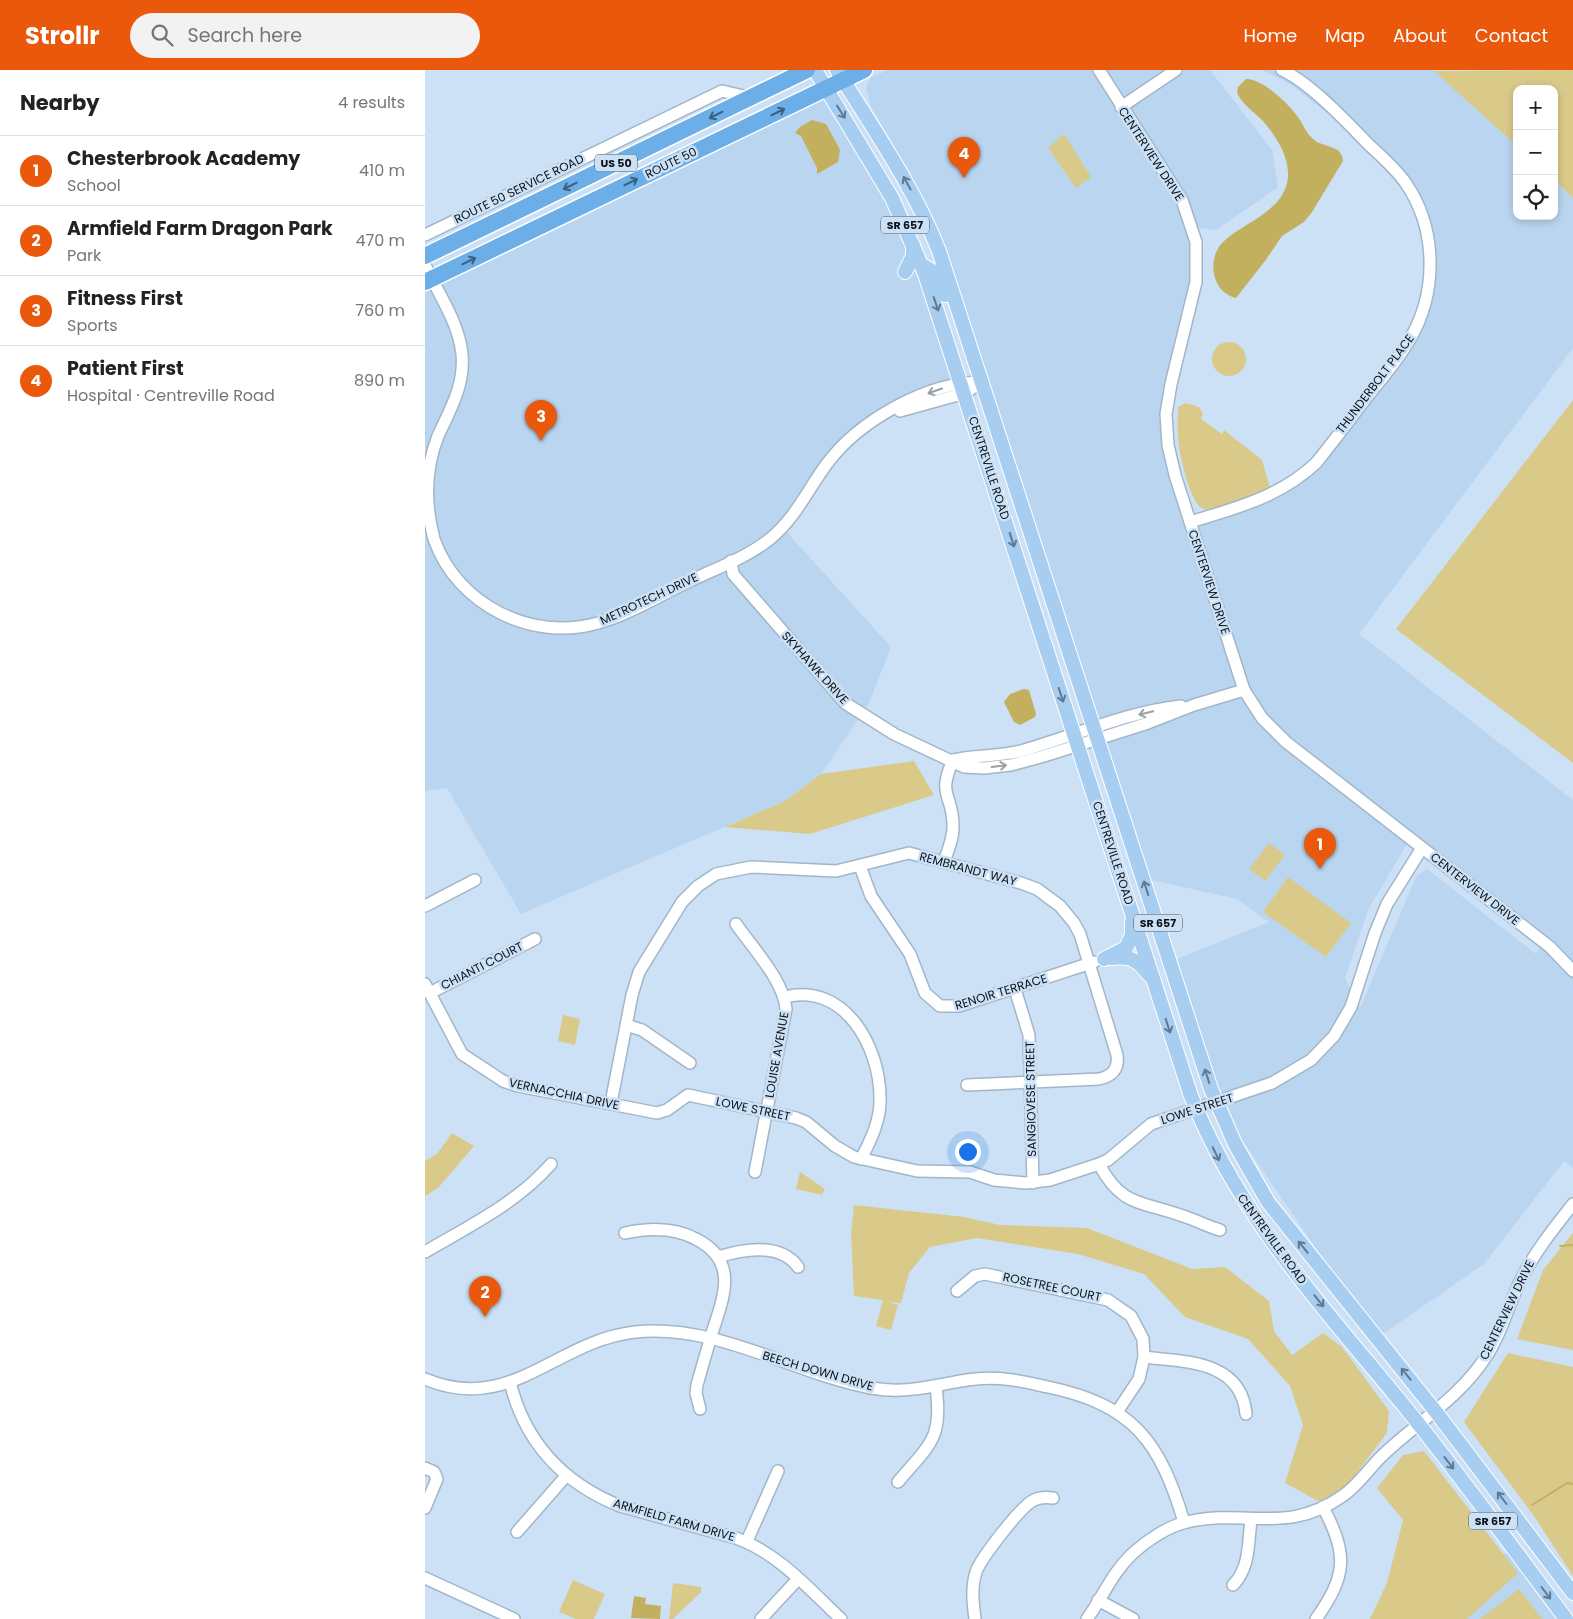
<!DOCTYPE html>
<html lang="en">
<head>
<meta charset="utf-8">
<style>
	body { margin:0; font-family:Poppins,sans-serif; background:#f2f2f2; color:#222 }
	.controls { position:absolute; right:15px; top:15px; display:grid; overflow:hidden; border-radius:10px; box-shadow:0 2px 8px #0003 }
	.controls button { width:45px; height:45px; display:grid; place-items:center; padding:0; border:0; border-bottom:1px solid #e0e0e0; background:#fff; color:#222; font:25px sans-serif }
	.you { position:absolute; left:542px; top:1081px; width:18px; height:18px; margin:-12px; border:4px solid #fff; border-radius:50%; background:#1a73e8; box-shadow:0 0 0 8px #1a73e833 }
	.badge { display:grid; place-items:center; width:32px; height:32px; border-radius:50%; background:#ea580c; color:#fff; font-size:16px; font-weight:700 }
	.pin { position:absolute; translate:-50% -41px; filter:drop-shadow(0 1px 2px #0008) }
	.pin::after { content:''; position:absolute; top:26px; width:18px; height:15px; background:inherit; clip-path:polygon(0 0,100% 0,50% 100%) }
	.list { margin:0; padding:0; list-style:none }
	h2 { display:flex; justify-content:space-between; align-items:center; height:65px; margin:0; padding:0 20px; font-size:21px }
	h2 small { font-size:16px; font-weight:400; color:#767676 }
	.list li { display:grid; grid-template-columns:32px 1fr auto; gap:15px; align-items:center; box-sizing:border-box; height:70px; padding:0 20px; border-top:1px solid #e0e0e0 }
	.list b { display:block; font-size:19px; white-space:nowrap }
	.list p { margin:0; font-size:16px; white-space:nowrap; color:#767676 }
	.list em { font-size:16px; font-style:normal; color:#767676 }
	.icon { flex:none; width:28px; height:28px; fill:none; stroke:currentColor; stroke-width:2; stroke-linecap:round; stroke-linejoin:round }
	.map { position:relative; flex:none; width:1148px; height:1549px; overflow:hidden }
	header { display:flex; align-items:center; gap:30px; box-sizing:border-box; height:70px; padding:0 25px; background:#ea580c; color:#fff }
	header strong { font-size:24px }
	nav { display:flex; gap:28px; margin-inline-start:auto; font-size:18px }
	.search { width:350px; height:45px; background:#f2f2f2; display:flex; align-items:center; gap:12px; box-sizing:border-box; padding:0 18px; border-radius:28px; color:#767676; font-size:19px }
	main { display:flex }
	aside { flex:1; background:#fff }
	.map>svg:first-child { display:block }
	.built { fill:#bad5ef; fill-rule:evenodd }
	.green { fill:#d9ca8a }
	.water { fill:#c3b05e }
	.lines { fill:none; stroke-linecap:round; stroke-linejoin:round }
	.stream { stroke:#c3b05e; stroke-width:2 }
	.minor-casing { stroke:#a2b6c9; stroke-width:14 }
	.major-casing { stroke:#fff; stroke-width:16 }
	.highway-casing { stroke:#fff; stroke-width:19 }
	.minor { stroke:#fff; stroke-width:11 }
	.major { stroke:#a7cef1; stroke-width:14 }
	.highway { stroke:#6caee8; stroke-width:16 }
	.oneway { stroke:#3c6080 }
	.oneway2 { stroke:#617990 }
	.oneway3 { stroke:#9da0a3 }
	.labels { text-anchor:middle; stroke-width:5; stroke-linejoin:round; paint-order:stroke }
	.shield { fill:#cce1f5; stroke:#45505b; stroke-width:1 }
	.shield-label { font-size:11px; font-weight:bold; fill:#0b1219 }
	.street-label { font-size:12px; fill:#0b1219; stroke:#cce1f5 }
</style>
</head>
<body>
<header>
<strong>Strollr</strong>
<div class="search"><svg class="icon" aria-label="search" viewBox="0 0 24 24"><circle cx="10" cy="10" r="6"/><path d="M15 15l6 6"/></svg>Search here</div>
<nav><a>Home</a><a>Map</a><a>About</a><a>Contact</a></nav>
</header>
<main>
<aside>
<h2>Nearby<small>4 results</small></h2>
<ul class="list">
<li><span class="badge">1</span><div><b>Chesterbrook Academy</b><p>School</p></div><em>410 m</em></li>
<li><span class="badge">2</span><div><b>Armfield Farm Dragon Park</b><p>Park</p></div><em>470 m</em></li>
<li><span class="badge">3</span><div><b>Fitness First</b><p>Sports</p></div><em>760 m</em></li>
<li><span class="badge">4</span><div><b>Patient First</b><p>Hospital · Centreville Road</p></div><em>890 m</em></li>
</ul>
</aside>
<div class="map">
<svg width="1148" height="1549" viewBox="0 0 1148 1549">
	<rect width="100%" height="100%" fill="#cce1f5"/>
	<g class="built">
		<path d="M463,0H785L847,80L853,117L791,160L768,157L764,243L742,334L765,452L814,437L879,404L923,352L1001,232L1005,201L991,132L950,80L865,14L837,0H1010L1092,76V146H1129V110L1148,128V278L934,564L1148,730V1098L1139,1091L1059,1194L952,1268L792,1033L745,892L844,852L812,829L718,808L557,312L504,138L445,34L441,18L445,8ZM985,769L1118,872L1111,884L1002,799L991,807L935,938L920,908L944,838Z"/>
		<polygon points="401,18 497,195 537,312 454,347 415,378 358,458 466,577 444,633 396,704 360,731 96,844 22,718 0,721 0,212"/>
		<polygon points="1083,1481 1138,1549 1015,1549"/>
	</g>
	<g class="green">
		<polygon points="1148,0 1148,128 1129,110 1129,19 1092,19 1092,76 1009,1"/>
		<polygon points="639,64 666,107 651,118 623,78"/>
		<circle cx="804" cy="289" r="17"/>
		<polygon points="1148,330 1148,693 971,559"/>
		<path d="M761,333L774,337L778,344L776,349L797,364L799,360L837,390L845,418C834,422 787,442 779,439C765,436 754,382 753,368C752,358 753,348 753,337Z"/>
		<polygon points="489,691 509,725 385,764 300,757 360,731 396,704"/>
		<polygon points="844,773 860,785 840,811 824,799"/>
		<polygon points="863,807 926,853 901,887 838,842"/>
		<polygon points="138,945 155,949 150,975 133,971"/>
		<polygon points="27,1063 49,1076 13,1118 0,1126 0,1091 12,1084"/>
		<polygon points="375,1102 400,1119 397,1125 371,1119"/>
		<polygon points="429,1135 539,1147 575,1155 662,1158 767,1199 800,1197 844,1231 849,1261 867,1285 898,1263 917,1277 964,1341 962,1363 922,1416 895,1432 860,1413 878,1355 865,1316 823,1269 760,1247 719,1204 653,1184 552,1168 505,1177 484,1203 476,1233 464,1232 473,1235 466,1260 451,1256 458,1230 429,1226 426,1163"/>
		<polygon points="1148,1163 1148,1280 1092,1269 1118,1200"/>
		<polygon points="1083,1283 1148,1297 1148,1506 1109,1446 1039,1352"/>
		<polygon points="999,1381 1093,1503 1042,1549 945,1549 962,1513 978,1450 952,1418 978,1385"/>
		<polygon points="148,1510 180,1524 169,1549 151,1549 134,1542"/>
		<polygon points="248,1513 276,1517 276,1522 248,1549 244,1549"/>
		<polygon points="1094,1519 1117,1549 1055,1549"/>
	</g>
	<g class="water">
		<path d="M821,9C837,8 865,35 873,47C878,54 880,61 886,67C896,79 917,73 918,91L887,142L879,152L857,166L840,191L811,228C787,223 781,189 798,172C819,152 861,141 863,106C864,86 851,66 838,51C829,42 818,35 812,23L813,17Z"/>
		<polygon points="387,50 401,54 415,80 413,92 392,104 392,98 376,66 370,63 375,57"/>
		<polygon points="599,619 604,620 611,644 610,647 595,655 589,652 579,632 585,624"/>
		<polygon points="209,1526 221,1528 220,1534 236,1536 235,1549 206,1548"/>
	</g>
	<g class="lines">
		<g class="stream">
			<polyline points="1135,1176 1148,1175"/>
			<polyline points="1107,1435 1142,1413 1148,1414"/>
		</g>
		<g class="minor-casing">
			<g id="minor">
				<polyline points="674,0 757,130 771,172 771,212 746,314 741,344 743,375 750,405 819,620 837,648 861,672 1125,877 1148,901"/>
				<polyline points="696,37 751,0"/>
				<polyline points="0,165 297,21 327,28"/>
				<path d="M0,195C13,223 34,253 37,284C40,315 25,340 13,366C0,399 0,435 9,469C32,535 107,572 173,553C205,544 235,525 265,511C292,498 323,487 346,468C371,447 382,421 401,395C433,351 502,312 557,312"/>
				<polyline points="475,341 540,323 557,312"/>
				<path d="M765,452C811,438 855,427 891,393C909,371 925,349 942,327C957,308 973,290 985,269C1013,221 1012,158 980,112C969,97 956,86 943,74C922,52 884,12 857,0"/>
				<polyline points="306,491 308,504 420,633 469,664 539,697 559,698 586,695 619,686 723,653 769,635 819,620"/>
				<path d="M528,690C550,685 573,687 596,681C649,666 701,642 756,636"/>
				<path d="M519,792C523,780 529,767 528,754C527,722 512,727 528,690"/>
				<polyline points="435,796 446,826 485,884 500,923 515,936 534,936 669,892"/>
				<polyline points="0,836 50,810"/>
				<path d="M311,854C327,877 359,911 361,939L330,1102"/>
				<polyline points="0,914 37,984 78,1011 93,1016 232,1043 242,1040 263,1025 371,1048 381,1052 410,1076 429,1087 492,1101 545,1102 569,1110 600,1113 625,1110 674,1094 683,1090 726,1054 847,1013 886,990 909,966 926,937 950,863 962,834 997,778"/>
				<polyline points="590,919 604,965 608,1113"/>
				<polyline points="5,923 110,869"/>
				<path d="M360,927C419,912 455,976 455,1028C456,1049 446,1070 436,1089"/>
				<polyline points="201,955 217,960 265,993"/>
				<path d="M186,1033L207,925L214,902L257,832L273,816L291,804L326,797L411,801L484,783L596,813L612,819L635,836L649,853L655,864L692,985C694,999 687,1006 674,1009L542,1015"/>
				<path d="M674,1094C696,1136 715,1131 755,1145C769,1149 781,1156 795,1160"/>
				<path d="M200,1163C223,1158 249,1157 271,1169C314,1191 299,1226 287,1263C282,1280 277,1297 272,1315L271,1323L275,1339"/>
				<path d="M0,1182C44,1156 92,1133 126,1094"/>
				<path d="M293,1187C319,1179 355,1172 373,1197"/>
				<polyline points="532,1221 550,1206 560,1204 683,1230 706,1246 718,1269 719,1287 714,1309 692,1342"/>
				<path d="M719,1287C760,1292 816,1290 821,1344"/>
				<path d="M0,1309C86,1345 130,1271 210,1262C291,1253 367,1303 446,1318C487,1325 512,1313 551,1309C576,1306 600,1312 623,1317C709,1335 735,1372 759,1452"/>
				<path d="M85,1312C100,1373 138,1413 195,1436L311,1468C353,1483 384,1519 416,1549"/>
				<polyline points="0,1398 9,1402 12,1409 0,1438"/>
				<path d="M473,1412C505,1374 518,1369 511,1317"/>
				<polyline points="92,1462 141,1406"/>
				<polyline points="322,1471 353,1401"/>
				<polyline points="0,1508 89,1549"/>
				<path d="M808,1515C825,1498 823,1473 826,1450"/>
				<polyline points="673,1530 708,1549"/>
				<polyline points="336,1549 373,1509"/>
				<path d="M550,1549C548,1533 546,1518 551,1502C556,1488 596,1436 609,1430C615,1427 622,1427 628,1428"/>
				<path d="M662,1549C678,1527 687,1503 707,1484C721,1471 743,1456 762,1452C821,1438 862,1466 919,1425C935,1413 945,1397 959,1384C994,1351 1036,1327 1062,1285C1078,1261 1084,1231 1098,1206C1111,1180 1130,1157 1148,1134"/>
				<path d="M891,1549C922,1505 923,1485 898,1437"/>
			</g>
		</g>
		<g class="major-casing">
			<g id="major">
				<path d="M390,0L467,128L500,204L766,1026C815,1149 901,1240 984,1342C1038,1409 1089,1480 1141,1549"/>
				<path d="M412,0C448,59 488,115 514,181L786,1019L810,1074L843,1132L1011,1342L1148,1523"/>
				<polyline points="497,195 511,203 520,225"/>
				<polyline points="480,202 488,186 488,175"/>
				<path d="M687,888C706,886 713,890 724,905"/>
				<polyline points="679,889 701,878 707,865 707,852"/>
			</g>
		</g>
		<g class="highway-casing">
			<g id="highway">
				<polyline points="0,186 382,0"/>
				<polyline points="0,212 439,0"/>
			</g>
		</g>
		<use href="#minor" class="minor"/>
		<use href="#major" class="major"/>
		<use href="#highway" class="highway"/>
	</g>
	<defs><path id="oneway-shaft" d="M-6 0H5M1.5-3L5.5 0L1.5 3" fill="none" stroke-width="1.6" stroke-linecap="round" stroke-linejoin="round" transform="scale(1.25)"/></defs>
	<g class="oneway">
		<use href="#oneway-shaft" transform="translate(353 42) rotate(-26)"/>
		<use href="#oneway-shaft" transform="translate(291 45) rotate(154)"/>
		<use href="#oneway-shaft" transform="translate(206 112) rotate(-26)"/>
		<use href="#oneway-shaft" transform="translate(145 116) rotate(154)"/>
		<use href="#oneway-shaft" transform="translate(44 191) rotate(-26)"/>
	</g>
	<g class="oneway2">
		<use href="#oneway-shaft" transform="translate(416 42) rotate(58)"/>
		<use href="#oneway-shaft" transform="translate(482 113) rotate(-119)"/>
		<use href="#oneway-shaft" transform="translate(511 234) rotate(71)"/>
		<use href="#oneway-shaft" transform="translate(587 470) rotate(72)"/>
		<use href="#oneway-shaft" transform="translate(636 625) rotate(72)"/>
		<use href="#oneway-shaft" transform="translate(721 818) rotate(-108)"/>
		<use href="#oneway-shaft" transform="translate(743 956) rotate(72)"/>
		<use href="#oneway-shaft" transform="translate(782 1006) rotate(-108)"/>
		<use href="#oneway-shaft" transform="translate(791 1084) rotate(64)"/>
		<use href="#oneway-shaft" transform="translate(878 1177) rotate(-129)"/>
		<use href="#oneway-shaft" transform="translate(894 1231) rotate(51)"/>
		<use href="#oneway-shaft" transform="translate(981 1304) rotate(-129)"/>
		<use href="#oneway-shaft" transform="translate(1024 1393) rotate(52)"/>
		<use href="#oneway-shaft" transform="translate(1077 1428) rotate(-127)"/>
		<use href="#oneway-shaft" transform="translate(1121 1523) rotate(53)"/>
	</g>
	<g class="oneway3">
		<use href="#oneway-shaft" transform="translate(510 321) rotate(161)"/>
		<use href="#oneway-shaft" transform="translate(721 643) rotate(166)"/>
		<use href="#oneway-shaft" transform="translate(574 696) rotate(-7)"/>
	</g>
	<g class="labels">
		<g class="shield">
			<rect x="170" y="84.5" width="42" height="17" rx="4"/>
			<rect x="456" y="146.5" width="48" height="17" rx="4"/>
			<rect x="709" y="844.5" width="48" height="17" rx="4"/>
			<rect x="1044" y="1442.5" width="48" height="17" rx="4"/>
		</g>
		<g class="shield-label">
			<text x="191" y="97">US 50</text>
			<text x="480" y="159">SR 657</text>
			<text x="733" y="857">SR 657</text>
			<text x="1068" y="1455">SR 657</text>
		</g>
		<g class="street-label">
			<text transform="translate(726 84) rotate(57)" y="4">CENTERVIEW DRIVE</text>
			<text transform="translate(246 93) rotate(-26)" y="4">ROUTE 50</text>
			<text transform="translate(94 119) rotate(-26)" y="4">ROUTE 50 SERVICE ROAD</text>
			<text transform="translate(950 314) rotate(-53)" y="4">THUNDERBOLT PLACE</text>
			<text transform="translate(564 398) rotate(72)" y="4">CENTREVILLE ROAD</text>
			<text transform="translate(784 512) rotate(72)" y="4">CENTERVIEW DRIVE</text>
			<text transform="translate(224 529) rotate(-25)" y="4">METROTECH DRIVE</text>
			<text transform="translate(390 598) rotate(48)" y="4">SKYHAWK DRIVE</text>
			<text transform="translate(688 783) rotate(72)" y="4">CENTREVILLE ROAD</text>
			<text transform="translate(543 799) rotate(15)" y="4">REMBRANDT WAY</text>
			<text transform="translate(1050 819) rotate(38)" y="4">CENTERVIEW DRIVE</text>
			<text transform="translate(57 896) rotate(-27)" y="4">CHIANTI COURT</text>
			<text transform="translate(576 922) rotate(-17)" y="4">RENOIR TERRACE</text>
			<text transform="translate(352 985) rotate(-80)" y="4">LOUISE AVENUE</text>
			<text transform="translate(139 1024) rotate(12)" y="4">VERNACCHIA DRIVE</text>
			<text transform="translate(606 1029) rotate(-91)" y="4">SANGIOVESE STREET</text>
			<text transform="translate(328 1039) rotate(12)" y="4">LOWE STREET</text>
			<text transform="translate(772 1039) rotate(-18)" y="4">LOWE STREET</text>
			<text transform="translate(847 1169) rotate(54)" y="4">CENTREVILLE ROAD</text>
			<text transform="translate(627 1217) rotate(12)" y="4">ROSETREE COURT</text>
			<text transform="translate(1082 1240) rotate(-64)" y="4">CENTERVIEW DRIVE</text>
			<text transform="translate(393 1301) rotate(16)" y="4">BEECH DOWN DRIVE</text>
			<text transform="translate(249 1450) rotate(16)" y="4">ARMFIELD FARM DRIVE</text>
		</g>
	</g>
</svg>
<div class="controls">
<button>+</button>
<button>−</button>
<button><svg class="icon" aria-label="locate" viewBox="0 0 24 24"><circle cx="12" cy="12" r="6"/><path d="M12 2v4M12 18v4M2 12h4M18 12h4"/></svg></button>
</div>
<div class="you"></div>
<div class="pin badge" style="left:895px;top:799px">1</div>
<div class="pin badge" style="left:60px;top:1247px">2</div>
<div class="pin badge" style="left:116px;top:371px">3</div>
<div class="pin badge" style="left:539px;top:108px">4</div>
</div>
</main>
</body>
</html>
